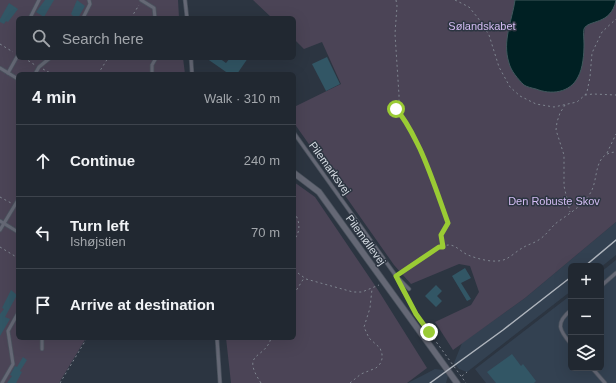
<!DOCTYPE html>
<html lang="en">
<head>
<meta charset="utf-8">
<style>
	body { margin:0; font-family:Helvetica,sans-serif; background:#293039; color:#f1f3f6 }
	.controls { position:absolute; right:12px; bottom:12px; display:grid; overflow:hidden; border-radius:6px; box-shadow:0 4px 16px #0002 }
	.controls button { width:36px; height:36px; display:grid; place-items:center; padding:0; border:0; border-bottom:1px solid #3e444d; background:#212831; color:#f1f3f6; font:20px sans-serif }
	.stop { position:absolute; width:12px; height:12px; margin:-9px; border:3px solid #9acb34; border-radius:50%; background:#fff }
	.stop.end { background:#9acb34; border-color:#fff; box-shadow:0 1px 4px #0008 }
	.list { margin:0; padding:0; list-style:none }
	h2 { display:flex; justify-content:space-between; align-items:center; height:52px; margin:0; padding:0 16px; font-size:17px }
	h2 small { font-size:13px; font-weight:400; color:#a2a6ab }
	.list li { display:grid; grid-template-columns:26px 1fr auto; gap:12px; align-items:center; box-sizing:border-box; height:72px; padding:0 16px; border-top:1px solid #3e444d }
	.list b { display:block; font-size:15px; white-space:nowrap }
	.list p { margin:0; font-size:13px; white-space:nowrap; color:#a2a6ab }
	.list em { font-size:13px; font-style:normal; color:#a2a6ab }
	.icon { flex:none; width:22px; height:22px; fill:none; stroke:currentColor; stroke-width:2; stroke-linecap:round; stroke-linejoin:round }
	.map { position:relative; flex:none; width:616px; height:383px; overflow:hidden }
	.search { position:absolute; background:#212831; box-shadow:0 4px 16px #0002; left:16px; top:16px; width:280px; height:44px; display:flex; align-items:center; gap:10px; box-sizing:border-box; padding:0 14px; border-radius:6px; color:#a2a6ab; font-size:15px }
	.panel { position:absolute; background:#212831; box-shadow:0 4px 16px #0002; left:16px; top:72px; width:280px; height:268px; border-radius:6px }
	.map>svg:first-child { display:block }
	.built { fill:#334151 }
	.green { fill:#4b4456 }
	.water { fill:#002023; stroke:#40585d }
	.building { fill:#325665 }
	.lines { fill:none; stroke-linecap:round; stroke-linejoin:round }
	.lane-casing { stroke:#4b535e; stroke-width:4.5 }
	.street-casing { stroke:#4b535e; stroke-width:7 }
	.path { stroke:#7f8690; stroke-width:1; stroke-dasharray:2 3; stroke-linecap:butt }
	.lane { stroke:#656875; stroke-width:3 }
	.street { stroke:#656875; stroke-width:5.5 }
	.rail { stroke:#afb5bd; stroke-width:1.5 }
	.route { stroke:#9acb34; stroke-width:5 }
	.labels { text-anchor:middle; stroke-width:3; stroke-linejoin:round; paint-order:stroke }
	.park-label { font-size:11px; fill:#d3bcf2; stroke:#2c3541 }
	.street-label { font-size:11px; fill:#d6dce3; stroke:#2c3541 }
</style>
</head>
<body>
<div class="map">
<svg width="616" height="383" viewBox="0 0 616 383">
	<rect width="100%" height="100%" fill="#2c3541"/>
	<g class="built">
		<polygon points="616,222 616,255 601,267 601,266 571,266 571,291 467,372 459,369 454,363 462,343 525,298"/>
		<polygon points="616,260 616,383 486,383 475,369 571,295 571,368 601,368 601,272"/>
		<polygon points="435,369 443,370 448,376 446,383 408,383"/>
	</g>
	<g class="green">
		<polygon points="0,0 178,0 179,18 18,18 18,58 183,58 185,74 18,74 18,338 86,338 59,383 0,383"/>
		<path d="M253,0H515L513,13L581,67C582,61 584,27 586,26C590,22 597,22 601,20C608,17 614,6 616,0V222L525,298L453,350L435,322L471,305L479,292L470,266L459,264L411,284L394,265L294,123V107L341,84L322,42L304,49L294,39V18H272Z"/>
		<polygon points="294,182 315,197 378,290 427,368 407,383 231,383 226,338 294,338"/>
	</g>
	<path class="water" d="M515,0H616C611,26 588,19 584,29C583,33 584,39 584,44C584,54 583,68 578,77C570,93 551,95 536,89C532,88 527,87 524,85C518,79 511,71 509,63C502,41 512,21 515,0Z"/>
	<g class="building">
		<polygon points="45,0 54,0 44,17 36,12"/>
		<polygon points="77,0 85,6 78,18 72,18 73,16 71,14"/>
		<polygon points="9,3 18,9 8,22 6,21 4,24 0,22 0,19"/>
		<polygon points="327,57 340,84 326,91 312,64"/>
		<polygon points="206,58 219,58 226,63 230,58 248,58 237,74 229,74"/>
		<polygon points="465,268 471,278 461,283 471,299 467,301 452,276"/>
		<polygon points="436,285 442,291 437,296 442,301 436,307 425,296"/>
		<polygon points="11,290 17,295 5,317 10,319 0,336 0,314 4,309 2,308"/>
		<polygon points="512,354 521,366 523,364 536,381 534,383 496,383 487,372"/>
		<polygon points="23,357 27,360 20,371 22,372 16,383 7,383 12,376 10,375 15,366 17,367"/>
	</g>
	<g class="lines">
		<g class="lane-casing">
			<g id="lane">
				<polyline points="141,0 154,8 155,18"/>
				<polyline points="185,0 187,18"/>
				<polyline points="30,18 39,0"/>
				<polyline points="83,18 90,4 89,0"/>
				<polyline points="191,58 192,74"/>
				<polyline points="0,68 18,79"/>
				<polyline points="8,73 18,55"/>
				<polyline points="35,74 39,67 50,58"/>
				<polyline points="152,74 152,65 156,58"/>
				<polyline points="294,133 396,276 409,289"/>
				<polyline points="0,221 18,232"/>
				<polyline points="0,230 18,200"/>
				<polyline points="398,280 404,292"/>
				<polyline points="601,286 616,273"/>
				<path d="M571,310C555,323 559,330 571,344"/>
				<polyline points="217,338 220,383"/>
				<polyline points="42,349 42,338"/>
				<polyline points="592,368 605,383"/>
				<polyline points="2,383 13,364 8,331 18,313"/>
			</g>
		</g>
		<g class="street-casing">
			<polyline id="street" points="294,173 319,192 457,383"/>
		</g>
		<g class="path">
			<path d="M396,0L397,6L395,34L399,95V103L396,109C407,121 413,135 420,149C431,173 439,198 448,223L441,235L443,246"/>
			<polyline points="455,0 469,7 478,18 489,35 499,67 510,87 520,96 536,104 554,107 577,102 585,95 587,92 590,77 592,53 602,32 616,19"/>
			<polyline points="131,18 139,5"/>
			<polyline points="0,44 13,52"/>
			<polyline points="24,58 35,65"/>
			<polyline points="43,69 52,74"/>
			<polyline points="98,74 108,58"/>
			<polyline points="585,95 593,94 616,95"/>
			<polyline points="565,105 560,113 557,122 556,130 564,155 564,186 570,212"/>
			<polyline points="607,153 616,134"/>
			<polyline points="0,197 11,203"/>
			<path d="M294,212C300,221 301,231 294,240"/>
			<polyline points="0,247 18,258"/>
			<polyline points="294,270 306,279 353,292 362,292 379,285"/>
			<path d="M400,274C410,267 437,245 449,245C456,245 461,252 468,255C478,259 495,264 506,259C512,256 518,250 524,247C529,244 535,243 540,239C546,235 550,229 555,224C568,214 582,207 591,192C599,177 593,153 616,152"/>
			<polyline points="294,294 304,278"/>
			<polyline points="407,296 416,314 466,383"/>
			<polyline points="462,376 467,372"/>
			<polyline points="60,383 87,338"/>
			<path d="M261,383C240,351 265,360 271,338"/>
			<polyline points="350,383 361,374 376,368 380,364 382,359 382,354 380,348 369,338 364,327 370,308 372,289"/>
		</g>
		<use href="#lane" class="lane"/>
		<use href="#street" class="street"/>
		<g class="rail">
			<polyline points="585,266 616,240"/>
			<polyline points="430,383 503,330 571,277"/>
		</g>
	</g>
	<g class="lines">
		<path class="route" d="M396,109C407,121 413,135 420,149C431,173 439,198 448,223L441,235L443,247H439L396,276L416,314L429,332"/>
	</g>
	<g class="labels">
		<g class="park-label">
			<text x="482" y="30">Sølandskabet</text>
			<text x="554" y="205">Den Robuste Skov</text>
		</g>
		<g class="street-label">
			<text transform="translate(330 168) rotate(54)" y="4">Pilemarksvej</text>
			<text transform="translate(366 240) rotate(54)" y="4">Pilemøllevej</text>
		</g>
	</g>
</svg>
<div class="controls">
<button>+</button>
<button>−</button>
<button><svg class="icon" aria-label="layers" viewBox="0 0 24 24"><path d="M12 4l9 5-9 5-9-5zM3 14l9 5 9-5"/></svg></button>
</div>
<div class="stop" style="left:396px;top:109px"></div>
<div class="stop end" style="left:429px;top:332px"></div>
<div class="search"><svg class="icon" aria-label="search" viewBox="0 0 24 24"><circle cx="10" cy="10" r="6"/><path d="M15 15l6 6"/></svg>Search here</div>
<section class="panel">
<h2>4 min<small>Walk · 310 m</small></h2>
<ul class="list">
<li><svg class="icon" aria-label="ahead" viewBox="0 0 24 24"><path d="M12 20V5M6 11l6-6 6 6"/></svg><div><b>Continue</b></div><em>240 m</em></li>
<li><svg class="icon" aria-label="left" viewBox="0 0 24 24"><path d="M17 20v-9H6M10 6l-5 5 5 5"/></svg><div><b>Turn left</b><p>Ishøjstien</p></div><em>70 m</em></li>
<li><svg class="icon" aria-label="arrive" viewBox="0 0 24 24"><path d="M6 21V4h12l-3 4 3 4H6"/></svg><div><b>Arrive at destination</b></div></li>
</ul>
</section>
</div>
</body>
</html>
